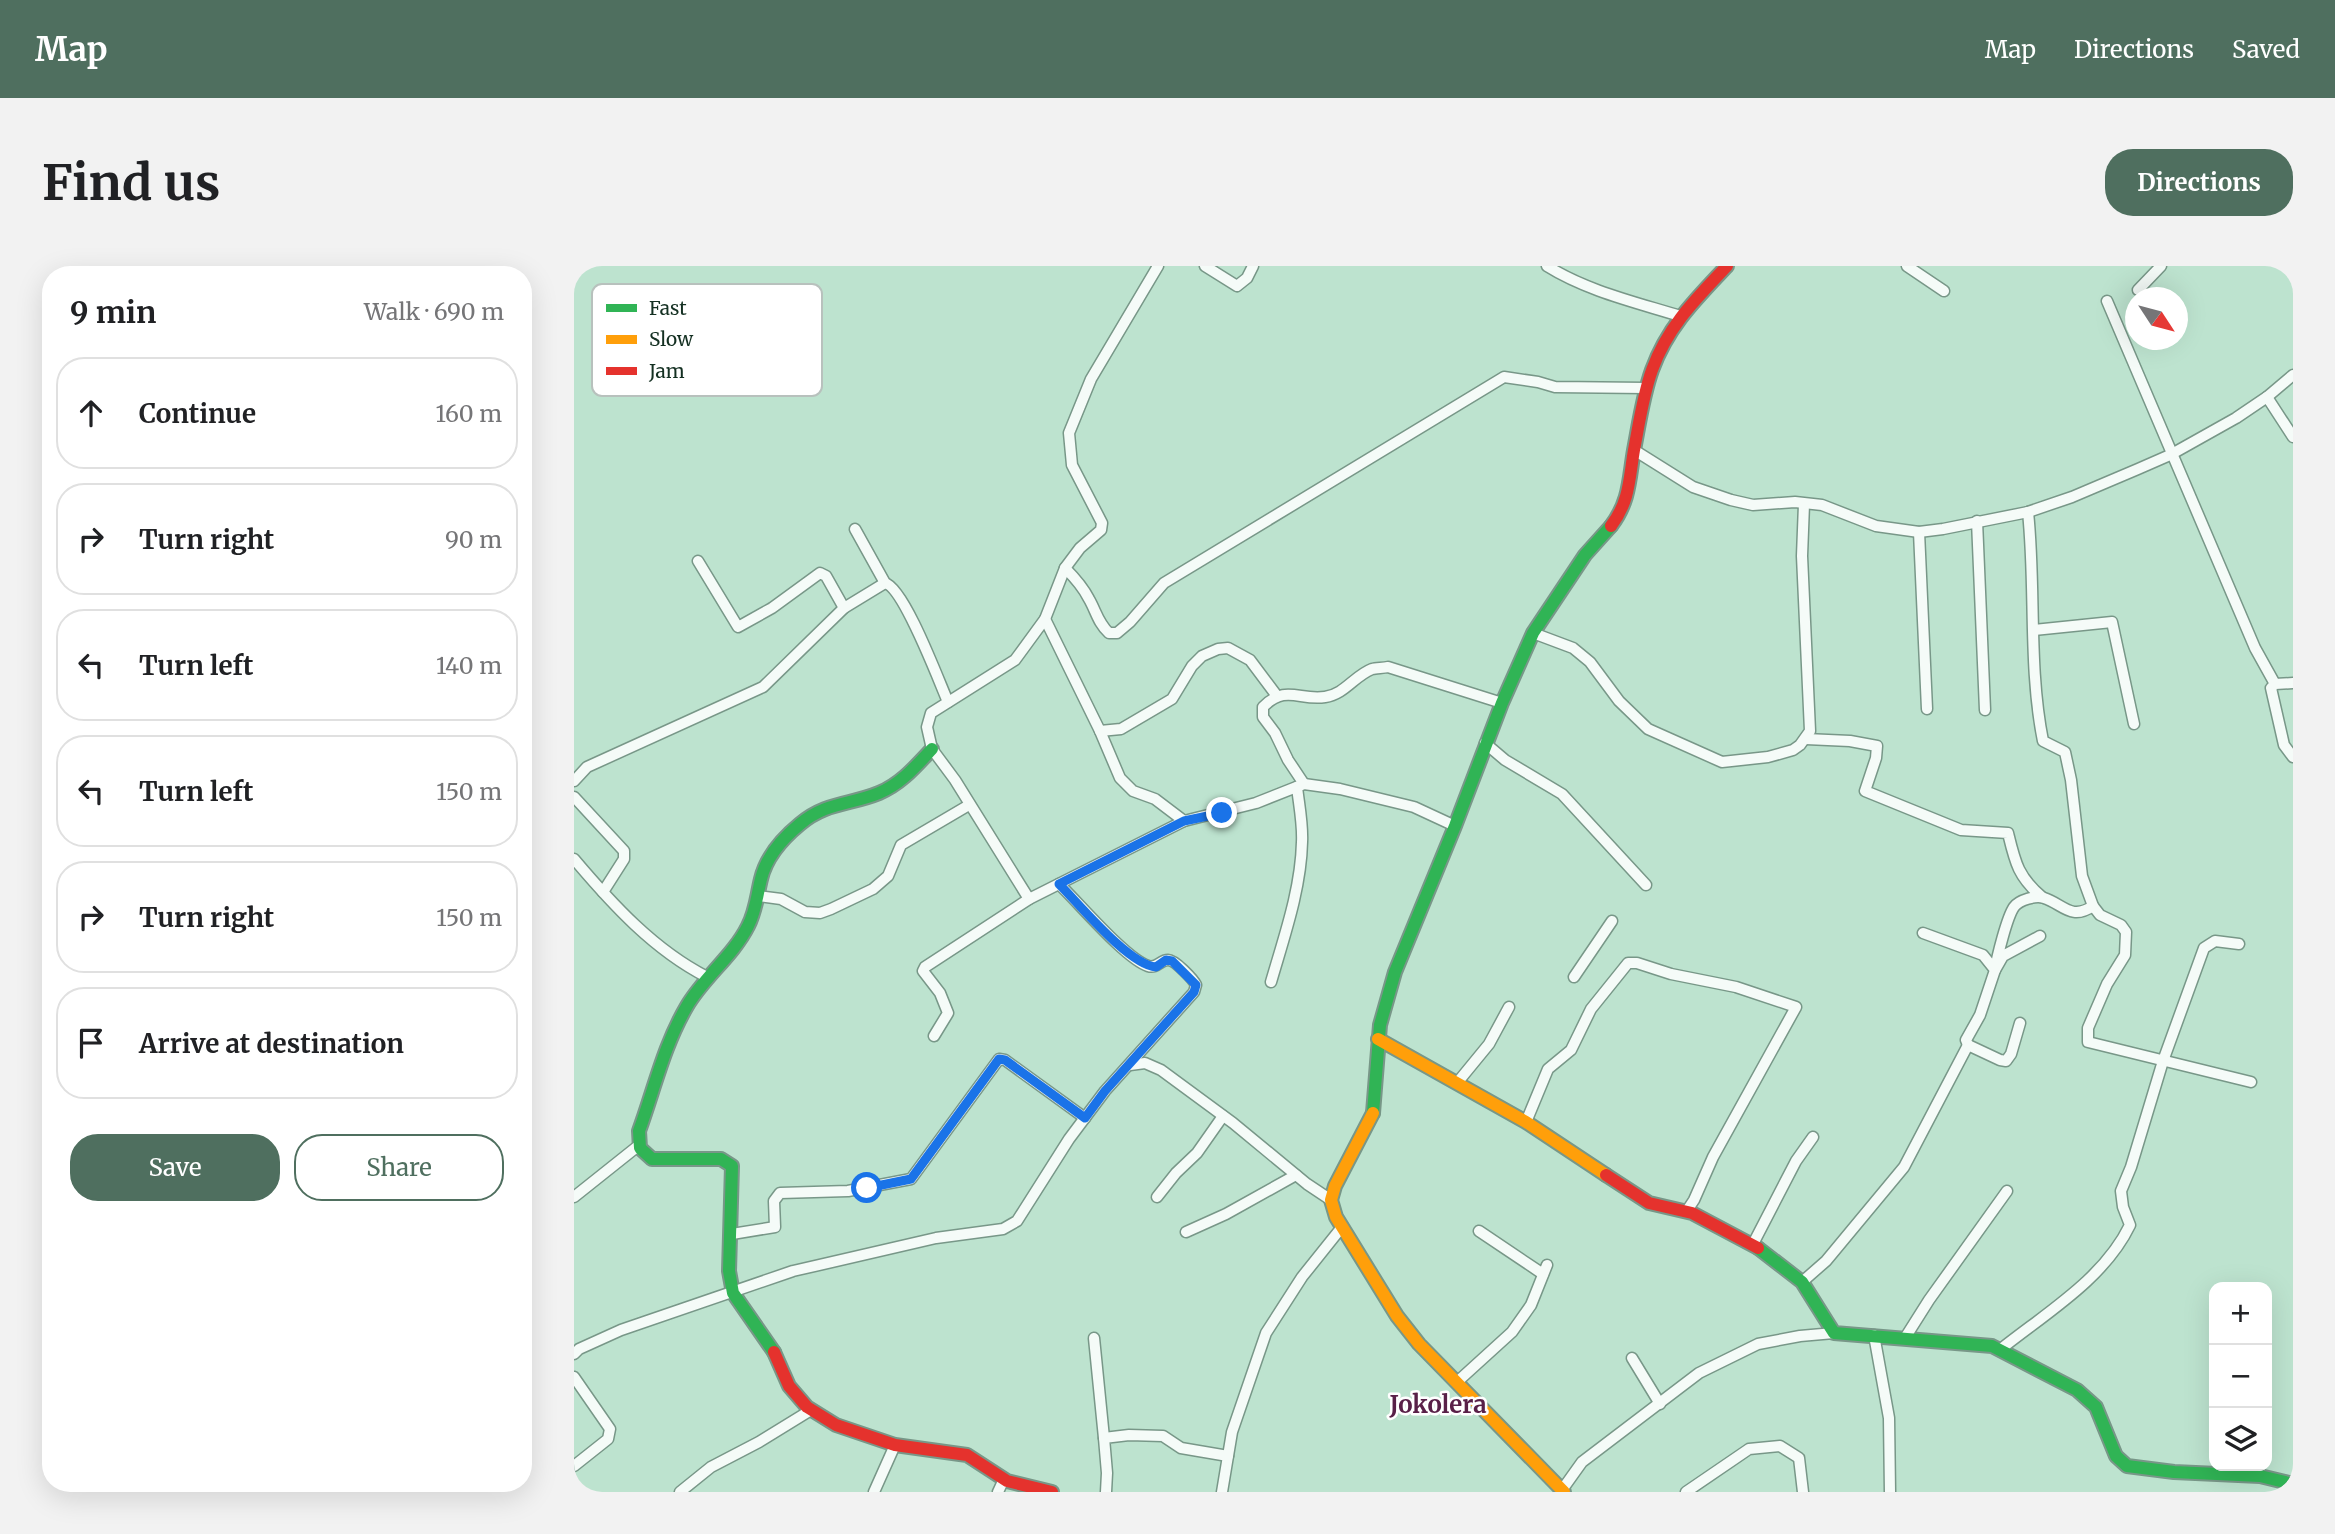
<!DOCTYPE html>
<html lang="en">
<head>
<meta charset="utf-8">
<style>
	body { margin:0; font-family:Merriweather,serif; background:#f2f2f2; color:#202124 }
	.controls { position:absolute; right:21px; bottom:21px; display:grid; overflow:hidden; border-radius:14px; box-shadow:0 7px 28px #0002 }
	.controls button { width:63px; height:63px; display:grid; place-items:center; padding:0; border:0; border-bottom:2px solid #e0e0e0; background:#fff; color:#202124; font:35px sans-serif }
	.compass { position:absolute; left:1551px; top:21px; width:63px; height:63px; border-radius:50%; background:#fff; box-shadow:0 7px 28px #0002; rotate:126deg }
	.stop { position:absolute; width:21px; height:21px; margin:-16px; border:5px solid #1a73e8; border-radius:50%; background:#fff }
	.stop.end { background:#1a73e8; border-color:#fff; box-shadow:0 2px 7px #0008 }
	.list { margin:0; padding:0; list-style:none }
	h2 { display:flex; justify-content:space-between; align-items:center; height:91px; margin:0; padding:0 28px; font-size:30px }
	h2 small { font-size:23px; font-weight:400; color:#757577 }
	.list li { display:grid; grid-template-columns:46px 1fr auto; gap:21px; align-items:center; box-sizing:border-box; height:112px; margin:0 14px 14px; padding:0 14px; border:2px solid #e0e0e0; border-radius:28px }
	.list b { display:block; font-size:26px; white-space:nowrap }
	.list em { font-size:23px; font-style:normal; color:#757577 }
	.actions { display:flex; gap:14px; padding:21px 28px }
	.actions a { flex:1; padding:16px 0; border:2px solid #4f6f5f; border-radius:28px; text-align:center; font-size:24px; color:#4f6f5f }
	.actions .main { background:#4f6f5f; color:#fff }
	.icon { flex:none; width:38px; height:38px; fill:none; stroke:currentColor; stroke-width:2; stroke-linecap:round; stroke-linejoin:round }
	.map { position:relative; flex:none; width:1719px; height:1226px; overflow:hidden; border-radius:28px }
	header { display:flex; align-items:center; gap:42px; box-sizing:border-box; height:98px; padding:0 35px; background:#4f6f5f; color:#fff }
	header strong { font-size:33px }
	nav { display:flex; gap:38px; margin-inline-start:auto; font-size:24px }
	.intro { display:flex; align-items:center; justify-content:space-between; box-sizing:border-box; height:168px; padding:0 42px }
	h1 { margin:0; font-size:49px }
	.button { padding:18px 32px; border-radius:28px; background:#4f6f5f; color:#fff; font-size:24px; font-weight:700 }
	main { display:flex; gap:42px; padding:0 42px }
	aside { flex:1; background:#fff; border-radius:28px; box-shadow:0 7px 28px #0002 }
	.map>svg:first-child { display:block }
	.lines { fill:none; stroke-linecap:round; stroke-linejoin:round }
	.street-casing { stroke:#789788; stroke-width:13 }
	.fast-casing { stroke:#789788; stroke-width:16 }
	.slow-casing { stroke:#789788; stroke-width:16 }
	.jam-casing { stroke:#789788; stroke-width:16 }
	.street { stroke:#f5fbf8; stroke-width:10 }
	.fast { stroke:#30b455; stroke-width:12 }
	.slow { stroke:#ff9f0a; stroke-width:12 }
	.jam { stroke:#e5322d; stroke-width:12 }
	.route { stroke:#1a73e8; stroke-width:9 }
	.labels { text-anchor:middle; stroke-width:5; stroke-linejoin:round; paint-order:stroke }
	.quarter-label { font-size:24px; font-weight:bold; fill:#592048; stroke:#fff }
	.key { fill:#fff; stroke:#b8c1bd; stroke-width:2 }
	.key-label { font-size:19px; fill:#143022 }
</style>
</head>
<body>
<header>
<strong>Map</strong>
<nav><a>Map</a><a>Directions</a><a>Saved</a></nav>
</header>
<div class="intro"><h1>Find us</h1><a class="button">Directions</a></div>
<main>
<aside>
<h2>9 min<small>Walk · 690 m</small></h2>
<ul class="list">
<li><svg class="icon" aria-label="ahead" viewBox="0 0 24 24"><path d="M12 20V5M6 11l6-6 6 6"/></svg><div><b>Continue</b></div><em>160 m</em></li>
<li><svg class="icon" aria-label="right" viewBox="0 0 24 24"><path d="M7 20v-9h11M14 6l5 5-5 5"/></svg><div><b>Turn right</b></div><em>90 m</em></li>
<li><svg class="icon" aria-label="left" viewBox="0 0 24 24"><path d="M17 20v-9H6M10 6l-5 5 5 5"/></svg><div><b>Turn left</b></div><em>140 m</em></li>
<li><svg class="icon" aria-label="left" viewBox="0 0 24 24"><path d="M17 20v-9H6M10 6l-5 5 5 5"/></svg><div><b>Turn left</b></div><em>150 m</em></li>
<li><svg class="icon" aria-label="right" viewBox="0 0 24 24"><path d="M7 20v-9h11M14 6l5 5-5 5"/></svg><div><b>Turn right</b></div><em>150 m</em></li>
<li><svg class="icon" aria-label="arrive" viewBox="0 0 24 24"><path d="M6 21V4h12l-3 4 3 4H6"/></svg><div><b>Arrive at destination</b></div></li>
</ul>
<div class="actions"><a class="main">Save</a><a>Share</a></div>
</aside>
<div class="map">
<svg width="1719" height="1226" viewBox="0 0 1719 1226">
	<rect width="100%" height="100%" fill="#bde3cf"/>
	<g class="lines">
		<g class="street-casing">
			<g id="street">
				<polyline points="631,0 663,20 673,12 679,0"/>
				<path d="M973,0C1013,25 1061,36 1106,50"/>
				<polyline points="1333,0 1370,25"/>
				<polyline points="1564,24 1587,0"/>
				<polyline points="1533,35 1681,382 1701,418"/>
				<polyline points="1693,131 1719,171"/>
				<polyline points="1060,184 1119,221 1157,234 1179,239 1221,236 1248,239 1302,260 1345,266 1369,263 1454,246 1498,231 1564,203 1596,189 1662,152 1693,131 1719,109"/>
				<path d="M1454,246C1462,322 1454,400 1469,475L1491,486L1497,514L1508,610L1519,640L1526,649L1547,659L1552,666L1551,689L1533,718L1514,762V776L1677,816"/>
				<polyline points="1403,255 1411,444"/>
				<path d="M281,263L311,317C330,322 364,413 374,436"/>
				<polyline points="1345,266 1353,443"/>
				<polyline points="124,295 164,361 198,342 246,307 252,310 270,342"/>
				<path d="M491,302C500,311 509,321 515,333C522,345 524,357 535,367H543L556,356L590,317L930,111L964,116L981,121L1072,122"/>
				<polyline points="471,353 526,465 546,512 559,525 581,533 610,555"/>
				<polyline points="1460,364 1538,356 1560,458"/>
				<polyline points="959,367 999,382 1016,396 1045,435 1074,463 1148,496 1194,491 1219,484 1226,479 1236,465 1228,290 1230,238"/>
				<polyline points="1719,417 1701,418 1697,422 1710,479 1719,491"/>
				<polyline points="526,465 547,463 598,433 618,400 628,390 644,383 654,382 676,394 703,430"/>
				<path d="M1232,473L1276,475L1303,480L1302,492L1291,525L1387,564L1434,567C1441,596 1444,611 1468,631"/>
				<polyline points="911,477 931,494 988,528 1072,619"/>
				<polyline points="0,515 13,501 189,421 270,342 311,317"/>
				<path d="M730,518L714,494L701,467L689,451V441C712,418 725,435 751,431C771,428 780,410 798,403C802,402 809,402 814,401L928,437"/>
				<polyline points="0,531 50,585 50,593 29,626"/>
				<path d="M0,593C38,638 80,684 133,711"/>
				<polyline points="184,630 207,633 231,646 246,647 257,643 299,623 314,610 327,579 395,539"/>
				<polyline points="455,633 381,514 358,483 353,461 357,447 441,394 471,353 491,302 506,282 527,264 528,257 498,199 495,167 517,113 584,0"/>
				<polyline points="1349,667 1409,689 1421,704 1406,749 1392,774 1394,779"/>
				<path d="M1466,670L1429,690L1421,704C1423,691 1433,651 1440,641C1445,634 1462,629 1470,632C1489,638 1497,655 1519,640"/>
				<polyline points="1000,711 1038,655"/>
				<path d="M697,716C710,671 727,623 728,576C729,558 725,539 723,521"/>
				<polyline points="360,770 374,747 366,727 349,705 351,701 455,633 610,555 682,537 730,518 766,523 840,541 881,560"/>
				<polyline points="556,799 571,797 587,804 659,857 733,918 757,934"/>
				<polyline points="883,817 915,778 935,741"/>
				<polyline points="952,856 974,803 997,784 1017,743 1054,697 1063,697 1097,708 1162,721 1222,741 1139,891 1120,934 1112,946"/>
				<polyline points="0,931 64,880"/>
				<polyline points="583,931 602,907 623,887 649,850"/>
				<polyline points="905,965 969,1008"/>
				<polyline points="612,966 652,948 722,909"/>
				<polyline points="158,968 201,961 200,935 206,927 274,925 337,913 425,793 431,794 511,852"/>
				<polyline points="1179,978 1222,895 1239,871"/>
				<polyline points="1228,1016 1252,995 1330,901 1394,779 1426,794 1432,795 1437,788 1446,757"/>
				<polyline points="1300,1069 1315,1152 1316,1226"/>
				<polyline points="520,1072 530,1172"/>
				<polyline points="1331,1072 1355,1034 1433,925"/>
				<path d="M1427,1083C1472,1047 1530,1013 1556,959L1549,941L1547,925L1557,901L1589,795L1630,682L1641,675L1665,678"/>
				<path d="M0,1088L5,1083L47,1064L219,1005L362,972L429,963L443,955L495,873L531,825L620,726L622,719C619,713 601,694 594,694C586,694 583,703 574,700C551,692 505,637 485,618"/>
				<polyline points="1058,1092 1086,1138"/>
				<polyline points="0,1111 36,1163 34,1173 0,1200"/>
				<polyline points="883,1116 938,1066 957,1039 973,999"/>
				<polyline points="988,1224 1008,1196 1125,1107 1184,1078 1226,1070 1260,1067"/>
				<polyline points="106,1226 137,1201 185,1176 237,1144"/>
				<polyline points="300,1226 321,1179"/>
				<polyline points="424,1226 430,1213"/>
				<polyline points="532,1226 533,1207 530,1172 555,1169 589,1170 607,1182 654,1190"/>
				<polyline points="648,1226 658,1166 692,1067 728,1011 768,961"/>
				<polyline points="1112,1226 1175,1183 1206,1180 1225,1192 1229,1226"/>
			</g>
		</g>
		<g class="fast-casing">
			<g id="fast">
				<polyline points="799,847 806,759 821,706 881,560 928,437 959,367 1011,289 1037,260"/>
				<polyline points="1184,982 1228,1016 1260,1067 1418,1080 1503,1124 1522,1141 1542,1190 1553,1200 1600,1206 1686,1210 1719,1218"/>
				<path d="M200,1086L159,1027L155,1005L158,900L147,893H78L66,882L65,865C80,824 90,779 113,740C130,711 159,690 174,660C182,645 183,629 187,613C192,591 209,572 226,558C252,536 276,539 305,527C327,518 342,500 358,483"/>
			</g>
		</g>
		<g class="slow-casing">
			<g id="slow">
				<polyline points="804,773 952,856 1032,909"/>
				<polyline points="799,847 761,920 757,934 762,951 823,1050 845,1078 990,1226"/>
			</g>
		</g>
		<g class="jam-casing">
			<g id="jam">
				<path d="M1037,260C1056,235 1055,213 1060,184C1065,158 1069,129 1078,104C1094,60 1122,33 1153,0"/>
				<polyline points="1032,909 1075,937 1118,947 1184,982"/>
				<polyline points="200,1086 215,1120 233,1141 262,1159 321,1179 393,1189 433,1215 478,1226"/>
			</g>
		</g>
		<use href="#street" class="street"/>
		<use href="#fast" class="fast"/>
		<use href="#slow" class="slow"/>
		<use href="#jam" class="jam"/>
	</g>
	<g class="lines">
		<path class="route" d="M293,922L337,913L425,793L431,794L511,852L531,825L620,726L622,719L598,695L592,694L582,701C555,699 505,638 485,618L610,555L648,547"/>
	</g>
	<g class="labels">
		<g class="quarter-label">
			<text x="864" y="1147">Jokolera</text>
		</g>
	</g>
	<rect x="18" y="18" width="230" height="112" rx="10" class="key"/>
	<rect x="32" y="38" width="31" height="8" fill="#30b455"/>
	<rect x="32" y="69" width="31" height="9" fill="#ff9f0a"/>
	<rect x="32" y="101" width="31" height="8" fill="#e5322d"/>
	<g class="key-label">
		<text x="75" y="49">Fast</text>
		<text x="75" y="80">Slow</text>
		<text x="75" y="112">Jam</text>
	</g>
</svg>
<div class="controls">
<button>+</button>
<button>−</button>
<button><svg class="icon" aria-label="layers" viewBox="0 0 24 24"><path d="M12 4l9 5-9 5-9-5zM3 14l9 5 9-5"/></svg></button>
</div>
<svg class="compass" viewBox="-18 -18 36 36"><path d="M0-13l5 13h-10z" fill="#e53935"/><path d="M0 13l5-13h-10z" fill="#757577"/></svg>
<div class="stop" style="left:293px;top:922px"></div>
<div class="stop end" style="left:648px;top:547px"></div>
</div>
</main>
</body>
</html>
